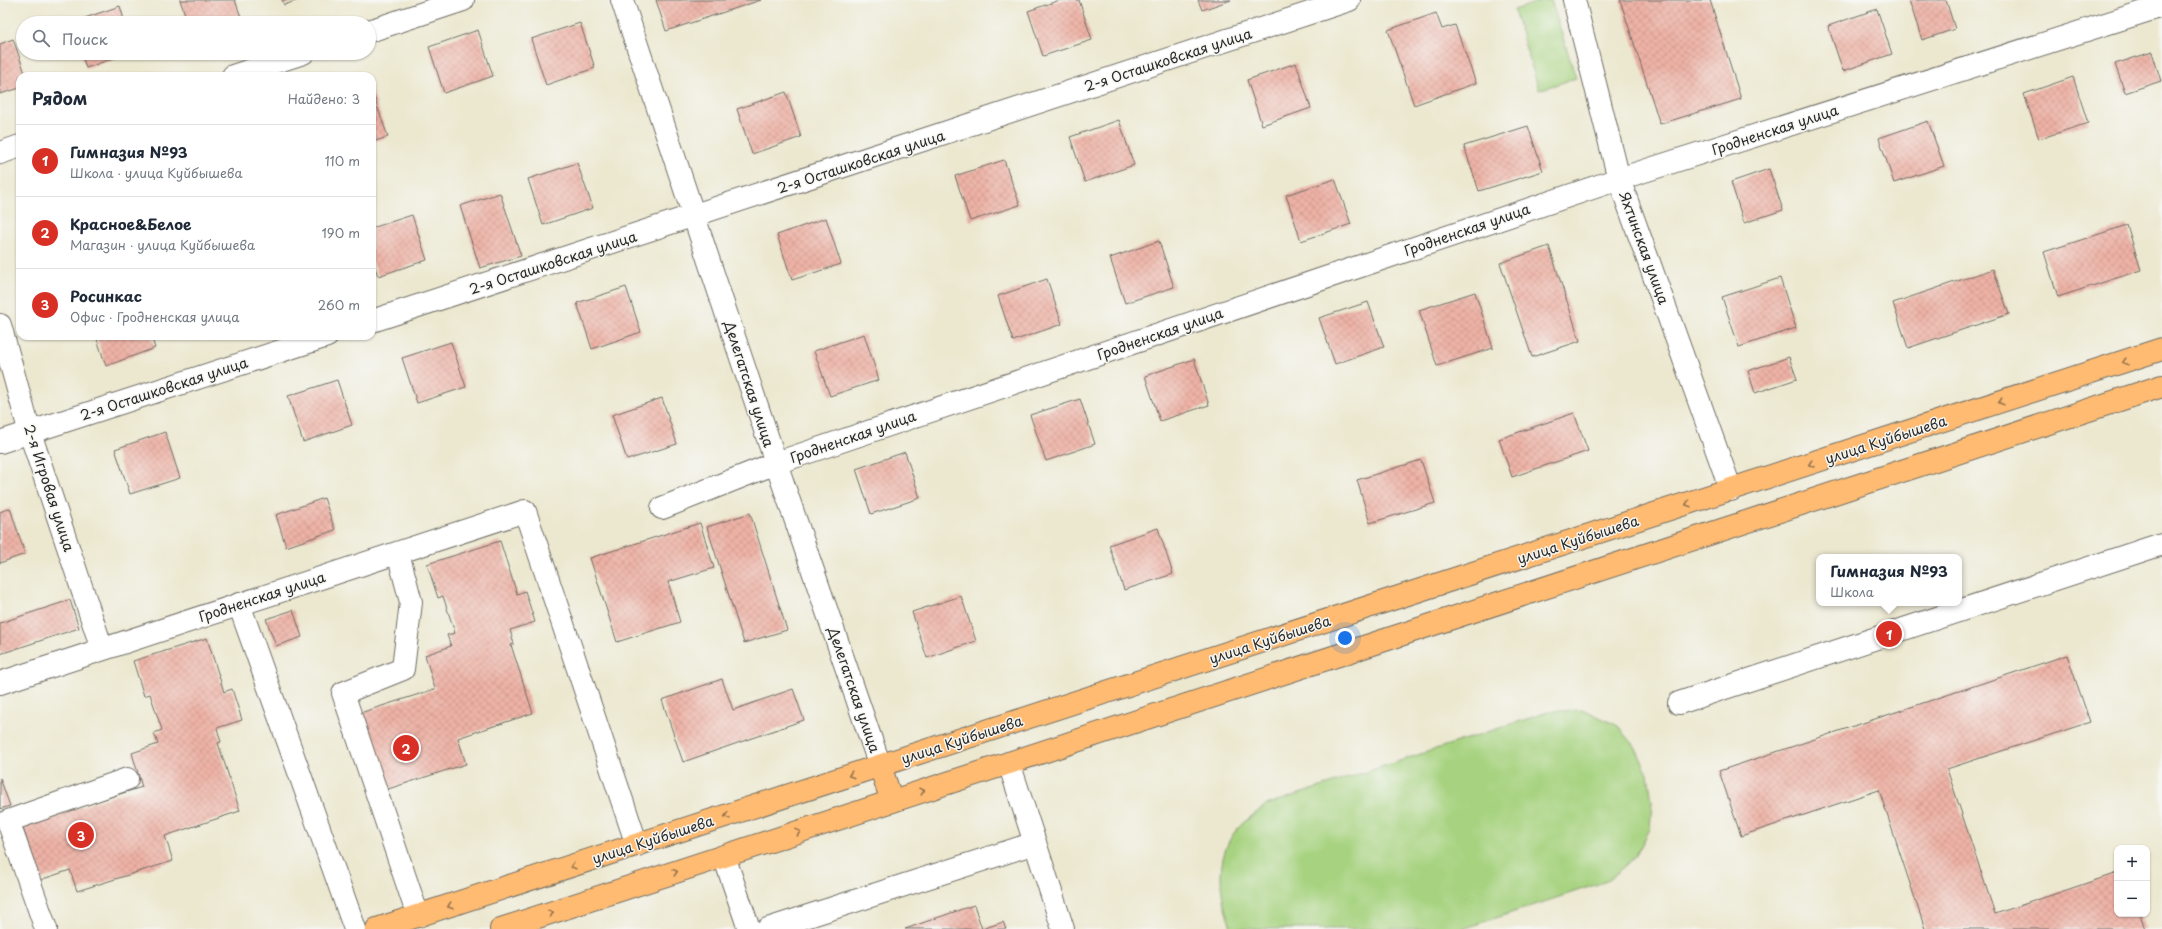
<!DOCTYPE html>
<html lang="ru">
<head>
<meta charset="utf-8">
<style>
	body { margin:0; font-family:"Playpen Sans",sans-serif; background:#f6f6f7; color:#1f2937 }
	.controls { position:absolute; right:12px; bottom:12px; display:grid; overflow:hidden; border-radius:8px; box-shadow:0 1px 3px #0004 }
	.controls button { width:36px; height:36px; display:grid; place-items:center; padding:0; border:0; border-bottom:1px solid #e0e1e3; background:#fff; color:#1f2937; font:20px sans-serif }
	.you { position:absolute; left:1345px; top:638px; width:14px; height:14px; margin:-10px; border:3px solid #fff; border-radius:50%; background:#1a73e8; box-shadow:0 0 0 6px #1a73e833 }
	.badge { display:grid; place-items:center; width:26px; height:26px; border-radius:50%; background:#d93025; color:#fff; font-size:13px; font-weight:700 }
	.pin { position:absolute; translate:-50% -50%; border:2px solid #fff; box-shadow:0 1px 4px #0006 }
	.popup { position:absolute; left:1816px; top:554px; width:146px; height:52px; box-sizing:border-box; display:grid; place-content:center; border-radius:8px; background:#fff; filter:drop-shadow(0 1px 3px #0005); font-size:13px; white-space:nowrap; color:#747a83 }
	.popup b { font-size:15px; color:#1f2937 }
	.popup::after { content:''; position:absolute; left:50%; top:100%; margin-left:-8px; border:8px solid transparent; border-top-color:#fff }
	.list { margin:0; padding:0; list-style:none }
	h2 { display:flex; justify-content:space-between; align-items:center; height:52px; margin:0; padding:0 16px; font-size:17px }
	h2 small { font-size:13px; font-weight:400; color:#747a83 }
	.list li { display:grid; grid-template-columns:26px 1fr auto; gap:12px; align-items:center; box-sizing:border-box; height:72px; padding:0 16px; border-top:1px solid #e0e1e3 }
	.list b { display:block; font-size:15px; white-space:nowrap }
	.list p { margin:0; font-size:13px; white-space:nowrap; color:#747a83 }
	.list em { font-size:13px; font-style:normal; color:#747a83 }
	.icon { flex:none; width:22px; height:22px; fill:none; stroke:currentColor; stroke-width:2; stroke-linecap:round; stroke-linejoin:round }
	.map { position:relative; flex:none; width:2162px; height:929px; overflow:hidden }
	.search { position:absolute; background:#fff; box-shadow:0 1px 3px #0004; left:16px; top:16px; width:360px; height:44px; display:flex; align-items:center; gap:10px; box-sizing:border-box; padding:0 14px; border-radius:22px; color:#747a83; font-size:15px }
	.panel { position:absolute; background:#fff; box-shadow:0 1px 3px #0004; left:16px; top:72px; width:360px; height:268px; border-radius:12px }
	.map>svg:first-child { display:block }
	.green { fill:#a7d380; stroke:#697f56 }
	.building { fill:url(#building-cross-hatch) }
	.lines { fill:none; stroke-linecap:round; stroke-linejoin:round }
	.minor-casing { stroke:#6f6d65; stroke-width:24 }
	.major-casing { stroke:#6f6d65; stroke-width:24 }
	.minor { stroke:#fff; stroke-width:22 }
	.major { stroke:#ffbb71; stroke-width:22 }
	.oneway { stroke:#95734e }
	.labels { text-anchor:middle; stroke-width:3; stroke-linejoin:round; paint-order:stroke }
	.street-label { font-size:14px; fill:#2b2b2b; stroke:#f6f6f2 }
</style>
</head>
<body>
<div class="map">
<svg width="2162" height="929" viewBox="0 0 2162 929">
	<defs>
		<pattern id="building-cross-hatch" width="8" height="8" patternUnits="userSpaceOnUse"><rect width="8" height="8" fill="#eeb2a6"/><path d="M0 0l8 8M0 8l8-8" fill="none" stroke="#cc998f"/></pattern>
	</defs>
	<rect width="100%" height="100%" fill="#f6f6f2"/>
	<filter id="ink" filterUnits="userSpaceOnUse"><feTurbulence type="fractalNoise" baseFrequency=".025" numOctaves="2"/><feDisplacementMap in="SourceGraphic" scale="8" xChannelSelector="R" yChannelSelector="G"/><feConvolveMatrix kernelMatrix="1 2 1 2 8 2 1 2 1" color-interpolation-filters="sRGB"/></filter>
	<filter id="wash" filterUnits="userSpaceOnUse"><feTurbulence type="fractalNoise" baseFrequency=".012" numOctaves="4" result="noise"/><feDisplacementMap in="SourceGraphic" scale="16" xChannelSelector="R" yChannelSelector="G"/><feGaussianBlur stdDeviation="0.9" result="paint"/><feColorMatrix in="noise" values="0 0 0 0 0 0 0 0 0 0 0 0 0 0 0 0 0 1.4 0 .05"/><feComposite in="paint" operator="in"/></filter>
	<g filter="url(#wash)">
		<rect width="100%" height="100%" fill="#ece8d0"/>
		<g class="green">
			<polygon points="1544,0 1551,0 1576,78 1539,90 1514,10"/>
			<path d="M1585,710L1618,726L1635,746L1648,774L1652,802L1650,829L1635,857L1607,881L1463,929H1232C1219,898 1214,857 1237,829C1245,820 1257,813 1266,805L1551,711Z"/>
		</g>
		<g id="blocks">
			<g class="building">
				<polygon points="180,0 235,0 242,20 232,23 188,23"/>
				<polygon points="282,0 299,0 284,5"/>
				<polygon points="656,0 761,0 666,31"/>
				<polygon points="1060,0 1079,0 1092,40 1043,56 1028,11"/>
				<polygon points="1198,0 1231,0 1202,10"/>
				<polygon points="1620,0 1710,0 1741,99 1660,124"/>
				<polygon points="1909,0 1946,0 1955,29 1922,40"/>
				<polygon points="120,6 125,23 70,23"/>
				<polygon points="1877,9 1892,54 1843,71 1828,26"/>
				<polygon points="1436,13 1442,29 1455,25 1476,83 1414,105 1388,30"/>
				<polygon points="580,23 595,68 546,85 531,39"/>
				<polygon points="478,30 493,76 444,93 429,47"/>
				<polygon points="13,39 26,76 20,76 20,88 0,94 0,44"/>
				<polygon points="2152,52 2161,81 2125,93 2115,64"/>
				<polygon points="81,53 128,53 86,68"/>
				<polygon points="1296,63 1311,108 1262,125 1247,80"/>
				<polygon points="2073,77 2088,123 2039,139 2024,94"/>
				<polygon points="372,91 388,137 372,142"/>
				<polygon points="786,92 801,137 752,154 737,109"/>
				<polygon points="1119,120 1134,165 1085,182 1070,137"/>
				<polygon points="1928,121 1944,166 1894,183 1879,138"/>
				<polygon points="1528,126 1543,171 1479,191 1464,146"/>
				<polygon points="1004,160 1020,205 970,221 955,176"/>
				<polygon points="577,163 593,208 543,225 528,179"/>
				<polygon points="1769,169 1783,210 1744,223 1731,182"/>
				<polygon points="1335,179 1351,224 1301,241 1286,195"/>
				<polygon points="500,193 521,256 480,268 460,206"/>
				<polygon points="412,215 427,260 378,276 372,259 372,228"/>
				<polygon points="826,218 841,264 792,280 777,235"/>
				<polygon points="2127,225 2141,270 2058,297 2044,252"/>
				<polygon points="1159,241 1174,287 1125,303 1110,258"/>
				<polygon points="1549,246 1580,341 1532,357 1500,263"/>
				<polygon points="1993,269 2009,314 1908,348 1893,303"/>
				<polygon points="1780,278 1796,328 1739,347 1722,297"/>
				<polygon points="1047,279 1062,324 1013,341 998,296"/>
				<polygon points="626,287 641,332 592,349 577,303"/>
				<polygon points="1475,292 1493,348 1437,366 1419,310"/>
				<polygon points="1368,302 1384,347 1335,364 1319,318"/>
				<polygon points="864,334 879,380 830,396 814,351"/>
				<polygon points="96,336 151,336 155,348 106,366"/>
				<polygon points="451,342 466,387 417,403 402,358"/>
				<polygon points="1789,357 1797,379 1755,393 1748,371"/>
				<polygon points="1194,359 1209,405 1160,421 1145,376"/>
				<polygon points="337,380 352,425 303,442 288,396"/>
				<polygon points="662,398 677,444 627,460 612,415"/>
				<polygon points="1080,399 1095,444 1046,461 1030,415"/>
				<polygon points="1574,413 1588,451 1512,477 1499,439"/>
				<polygon points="165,432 180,478 130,494 115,449"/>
				<polygon points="905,452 920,498 871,514 856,469"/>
				<polygon points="1421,460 1435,503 1370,523 1357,480"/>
				<polygon points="324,498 335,530 286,547 276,515"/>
				<polygon points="10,508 25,554 0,563 0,512"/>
				<polygon points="750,513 787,630 744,643 707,527"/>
				<polygon points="700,523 714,568 668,582 680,622 617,642 590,558"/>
				<polygon points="1158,528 1173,574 1124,590 1109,545"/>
				<polygon points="500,541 517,594 525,591 535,622 510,630 514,644 511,645 533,713 458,738 466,764 385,790 360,713 435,689 425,655 451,646 447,635 455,633 443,596 438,598 427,564"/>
				<polygon points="961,596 976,641 927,658 912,612"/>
				<polygon points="70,600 79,628 0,654 0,623"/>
				<polygon points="293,610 302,637 276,646 266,619"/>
				<polygon points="207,638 224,692 232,689 242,720 217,728 221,742 218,743 240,811 165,836 173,861 77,891 70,870 40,880 22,825 142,787 132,753 158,744 154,733 162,730 150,694 144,696 133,661"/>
				<polygon points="2067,655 2090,722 1947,769 1995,914 2117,873 2117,914 2140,914 2145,929 1925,929 1879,790 1741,836 1719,771"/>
				<polygon points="722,679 733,710 793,689 804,720 683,762 662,700"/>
				<polygon points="0,778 10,806 0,809"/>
				<polygon points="974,905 982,929 905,929"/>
				<polygon points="1003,922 1006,929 982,929"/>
			</g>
		</g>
	</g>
	<g filter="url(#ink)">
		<use href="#blocks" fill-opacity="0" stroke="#6f6d65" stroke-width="1"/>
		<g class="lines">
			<g class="minor-casing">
				<g id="minor">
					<polyline points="622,0 776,463 880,766"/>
					<polyline points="1574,0 1619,179 1731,490"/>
					<polyline points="369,31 463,0"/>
					<polyline points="233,76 303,53"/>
					<polyline points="0,153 20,146"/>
					<polyline points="372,321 1349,0"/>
					<polyline points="0,325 30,433 102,649"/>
					<polyline points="0,442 327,336"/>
					<polyline points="662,508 776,463 1619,179 2162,6"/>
					<polyline points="398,553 411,602 403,669 343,693 418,916"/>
					<polyline points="239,604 355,929"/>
					<polyline points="0,683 525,511 637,845"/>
					<polyline points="1679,703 2162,544"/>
					<polyline points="1009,763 1063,929"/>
					<polyline points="724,856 749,929"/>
					<polyline points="46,929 8,821 127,779"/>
					<polyline points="768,929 1035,843"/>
				</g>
			</g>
			<g class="major-casing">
				<g id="major">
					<polyline points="880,766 892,801"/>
					<polyline points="377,929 2162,349"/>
					<polyline points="501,929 2162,386"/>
				</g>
			</g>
			<use href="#minor" class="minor"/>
			<use href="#major" class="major"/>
		</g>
		<defs><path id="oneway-chevron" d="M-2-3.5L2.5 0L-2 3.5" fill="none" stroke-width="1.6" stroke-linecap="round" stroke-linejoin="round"/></defs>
		<g class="oneway">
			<use href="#oneway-chevron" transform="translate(2125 362) rotate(162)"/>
			<use href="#oneway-chevron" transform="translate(2001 402) rotate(162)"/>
			<use href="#oneway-chevron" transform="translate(1811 464) rotate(162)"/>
			<use href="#oneway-chevron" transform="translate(1688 504) rotate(162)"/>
			<use href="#oneway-chevron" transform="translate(851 775) rotate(162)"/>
			<use href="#oneway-chevron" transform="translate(922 791) rotate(-18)"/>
			<use href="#oneway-chevron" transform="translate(727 816) rotate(162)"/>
			<use href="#oneway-chevron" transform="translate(798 832) rotate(-18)"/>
			<use href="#oneway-chevron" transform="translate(573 866) rotate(162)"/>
			<use href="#oneway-chevron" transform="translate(675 872) rotate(-18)"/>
			<use href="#oneway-chevron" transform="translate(450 906) rotate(162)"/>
			<use href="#oneway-chevron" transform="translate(551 913) rotate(-18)"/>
		</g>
	</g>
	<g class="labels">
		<g class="street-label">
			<text transform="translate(1168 60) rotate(-18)" y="5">2-я Осташковская улица</text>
			<text transform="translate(1775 130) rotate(-18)" y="5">Гродненская улица</text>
			<text transform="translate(861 162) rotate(-18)" y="5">2-я Осташковская улица</text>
			<text transform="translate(1467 230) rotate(-19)" y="5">Гродненская улица</text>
			<text transform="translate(1644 248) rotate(70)" y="5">Яхтинская улица</text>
			<text transform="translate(553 263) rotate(-18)" y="5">2-я Осташковская улица</text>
			<text transform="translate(1160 334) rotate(-19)" y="5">Гродненская улица</text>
			<text transform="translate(749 384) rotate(72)" y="5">Делегатская улица</text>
			<text transform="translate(164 389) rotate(-18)" y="5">2-я Осташковская улица</text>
			<text transform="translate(853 437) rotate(-19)" y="5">Гродненская улица</text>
			<text transform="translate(1886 440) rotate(-18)" y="5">улица Куйбышева</text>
			<text transform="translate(49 488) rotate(72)" y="5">2-я Игровая улица</text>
			<text transform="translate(1578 540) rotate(-18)" y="5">улица Куйбышева</text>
			<text transform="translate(262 597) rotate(-18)" y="5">Гродненская улица</text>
			<text transform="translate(1270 640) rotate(-18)" y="5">улица Куйбышева</text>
			<text transform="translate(854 690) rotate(71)" y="5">Делегатская улица</text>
			<text transform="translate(962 740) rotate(-18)" y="5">улица Куйбышева</text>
			<text transform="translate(653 840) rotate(-18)" y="5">улица Куйбышева</text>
		</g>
	</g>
</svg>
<div class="controls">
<button>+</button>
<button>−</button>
</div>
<div class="you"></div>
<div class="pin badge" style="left:1889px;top:634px">1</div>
<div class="popup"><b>Гимназия №93</b>Школа</div>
<div class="pin badge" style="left:406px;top:748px">2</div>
<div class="pin badge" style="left:81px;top:835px">3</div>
<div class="search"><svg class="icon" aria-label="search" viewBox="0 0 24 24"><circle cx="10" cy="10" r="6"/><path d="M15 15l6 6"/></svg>Поиск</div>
<section class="panel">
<h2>Рядом<small>Найдено: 3</small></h2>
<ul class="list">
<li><span class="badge">1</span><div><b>Гимназия №93</b><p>Школа · улица Куйбышева</p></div><em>110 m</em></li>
<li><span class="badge">2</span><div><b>Красное&amp;Белое</b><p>Магазин · улица Куйбышева</p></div><em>190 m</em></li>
<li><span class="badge">3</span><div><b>Росинкас</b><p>Офис · Гродненская улица</p></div><em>260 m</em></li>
</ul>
</section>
</div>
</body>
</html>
